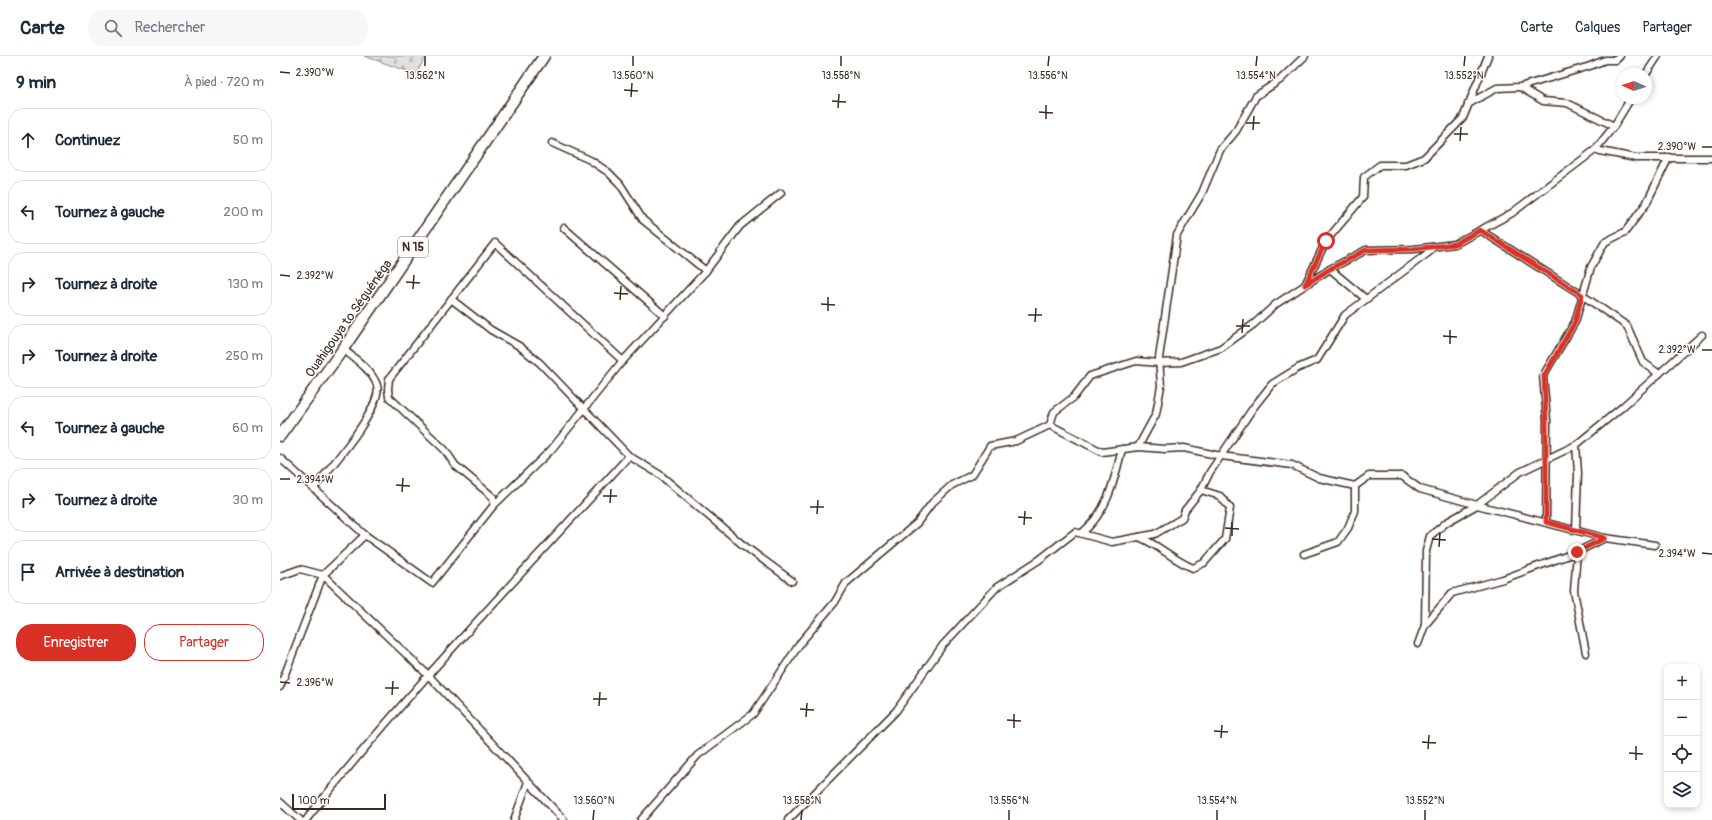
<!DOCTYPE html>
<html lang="fr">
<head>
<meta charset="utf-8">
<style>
	body { margin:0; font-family:Pangolin,sans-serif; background:#f6f6f7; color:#1f2937 }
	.controls { position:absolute; right:12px; bottom:12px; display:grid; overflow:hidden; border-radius:8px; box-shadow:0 2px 6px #0003 }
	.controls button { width:36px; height:36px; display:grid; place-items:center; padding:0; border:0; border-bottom:1px solid #e0e1e3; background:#fff; color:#1f2937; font:20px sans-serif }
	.compass { position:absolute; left:1336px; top:12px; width:36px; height:36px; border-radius:50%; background:#fff; box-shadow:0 2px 6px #0003; rotate:273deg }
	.scale { position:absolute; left:12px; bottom:10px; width:94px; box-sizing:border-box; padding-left:4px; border:2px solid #3b2a1e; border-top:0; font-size:11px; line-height:14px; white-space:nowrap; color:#3b2a1e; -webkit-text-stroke:3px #fff; paint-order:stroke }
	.stop { position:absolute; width:12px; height:12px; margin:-9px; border:3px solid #d93025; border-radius:50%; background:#fff }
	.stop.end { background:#d93025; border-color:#fff; box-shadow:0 1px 4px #0008 }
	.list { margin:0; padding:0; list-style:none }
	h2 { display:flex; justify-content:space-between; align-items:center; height:52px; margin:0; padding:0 16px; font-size:17px }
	h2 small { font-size:13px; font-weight:400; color:#747a83 }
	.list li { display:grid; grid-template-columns:26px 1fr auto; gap:12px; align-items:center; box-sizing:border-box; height:64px; margin:0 8px 8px; padding:0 8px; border:1px solid #e0e1e3; border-radius:16px }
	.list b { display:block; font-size:15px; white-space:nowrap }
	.list em { font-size:13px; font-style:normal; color:#747a83 }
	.actions { display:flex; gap:8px; padding:12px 16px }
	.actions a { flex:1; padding:9px 0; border:1px solid #d93025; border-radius:16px; text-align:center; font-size:14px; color:#d93025 }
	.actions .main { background:#d93025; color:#fff }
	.icon { flex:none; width:22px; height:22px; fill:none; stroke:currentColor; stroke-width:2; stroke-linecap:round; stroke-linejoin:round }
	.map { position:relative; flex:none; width:1432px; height:764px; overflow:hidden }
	header { display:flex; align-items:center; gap:24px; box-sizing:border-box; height:56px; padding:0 20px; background:#fff; border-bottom:1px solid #e0e1e3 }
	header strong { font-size:19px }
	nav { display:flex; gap:22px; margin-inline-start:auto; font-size:14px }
	.search { width:280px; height:36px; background:#f6f6f7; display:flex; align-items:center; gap:10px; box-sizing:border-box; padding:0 14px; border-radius:16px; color:#747a83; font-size:15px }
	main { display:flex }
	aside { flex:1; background:#fff }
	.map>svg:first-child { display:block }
	.cemetery { fill:url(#cemetery-stones); stroke:#8e857e }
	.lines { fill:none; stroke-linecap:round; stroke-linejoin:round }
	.street-casing { stroke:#3b2a1e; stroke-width:9 }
	.primary-casing { stroke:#3b2a1e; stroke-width:13 }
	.street { stroke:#fff; stroke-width:6 }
	.primary { stroke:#fff; stroke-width:10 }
	.route { stroke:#d93025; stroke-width:5 }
	.ticks { fill:none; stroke:#3b2a1e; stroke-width:1.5 }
	.labels { text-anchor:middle; stroke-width:3; stroke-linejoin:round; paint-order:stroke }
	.shield { fill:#fff; stroke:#766a62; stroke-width:1 }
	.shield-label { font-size:12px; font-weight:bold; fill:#3b2a1e }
	.street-label { font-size:13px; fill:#3b2a1e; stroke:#fff }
	.ticks-label { font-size:10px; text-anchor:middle; fill:#3b2a1e; stroke:#fff; stroke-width:3; stroke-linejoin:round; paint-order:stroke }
</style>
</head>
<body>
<header>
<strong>Carte</strong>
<div class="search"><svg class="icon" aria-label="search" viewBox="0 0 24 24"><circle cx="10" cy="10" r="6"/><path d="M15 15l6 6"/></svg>Rechercher</div>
<nav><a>Carte</a><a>Calques</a><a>Partager</a></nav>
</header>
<main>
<aside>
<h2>9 min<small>À pied · 720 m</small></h2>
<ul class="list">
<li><svg class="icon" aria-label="ahead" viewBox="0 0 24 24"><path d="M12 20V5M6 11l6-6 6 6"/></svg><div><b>Continuez</b></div><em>50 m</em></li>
<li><svg class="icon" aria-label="left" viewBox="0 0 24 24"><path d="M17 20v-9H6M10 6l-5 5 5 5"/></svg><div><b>Tournez à gauche</b></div><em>200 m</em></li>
<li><svg class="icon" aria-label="right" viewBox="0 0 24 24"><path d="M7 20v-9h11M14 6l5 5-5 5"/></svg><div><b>Tournez à droite</b></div><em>130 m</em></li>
<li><svg class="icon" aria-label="right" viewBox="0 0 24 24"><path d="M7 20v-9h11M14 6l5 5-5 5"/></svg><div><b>Tournez à droite</b></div><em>250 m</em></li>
<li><svg class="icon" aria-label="left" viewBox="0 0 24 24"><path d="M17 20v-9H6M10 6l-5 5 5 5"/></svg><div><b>Tournez à gauche</b></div><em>60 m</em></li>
<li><svg class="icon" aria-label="right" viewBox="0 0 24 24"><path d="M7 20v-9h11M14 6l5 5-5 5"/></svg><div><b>Tournez à droite</b></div><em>30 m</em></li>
<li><svg class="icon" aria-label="arrive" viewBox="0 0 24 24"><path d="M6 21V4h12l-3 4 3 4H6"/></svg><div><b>Arrivée à destination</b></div></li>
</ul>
<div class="actions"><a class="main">Enregistrer</a><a>Partager</a></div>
</aside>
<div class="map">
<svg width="1432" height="764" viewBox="0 0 1432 764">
	<defs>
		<pattern id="cemetery-stones" width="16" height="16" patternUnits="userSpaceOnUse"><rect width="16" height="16" fill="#e2e0de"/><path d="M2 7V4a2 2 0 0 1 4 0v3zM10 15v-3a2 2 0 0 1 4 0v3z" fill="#c3c0be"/></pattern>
	</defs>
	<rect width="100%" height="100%" fill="#fff"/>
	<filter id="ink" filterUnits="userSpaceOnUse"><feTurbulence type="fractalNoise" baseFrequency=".025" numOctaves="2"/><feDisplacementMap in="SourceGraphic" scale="8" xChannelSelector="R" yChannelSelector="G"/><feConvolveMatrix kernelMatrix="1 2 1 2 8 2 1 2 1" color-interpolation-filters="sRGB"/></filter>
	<g filter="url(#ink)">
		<polygon class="cemetery" points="84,0 146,0 136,18"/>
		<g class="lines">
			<g class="street-casing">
				<g id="street">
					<polyline points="1366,18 1378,0"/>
					<polyline points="1240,31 1263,45 1287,47 1334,70"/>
					<polyline points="1188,48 1217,32 1240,31 1310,10 1325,4 1336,4 1340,0"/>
					<polyline points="272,87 310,104 328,116 340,128 363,164 426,215"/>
					<polyline points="1315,94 1334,70 1351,42"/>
					<polyline points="284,172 385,260"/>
					<polyline points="1200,174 1302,239 1347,270 1363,306 1379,318"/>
					<polyline points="1050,213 1086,243"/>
					<polyline points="1025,229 1046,185 1083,141 1084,121 1100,109 1126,109 1144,102 1183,62 1208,0"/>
					<polyline points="171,243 211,274 239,290 260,307 349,400 379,418 463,489 512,525"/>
					<polyline points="770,369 822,396 858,391 885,393 904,392 941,400 1012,409 1039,422 1075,430 1089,420 1122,420 1140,433 1197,449 1325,482 1375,489"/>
					<polyline points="858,391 876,358 881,330 879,302 897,179 922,137 940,94 956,75 976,40 1000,24 1025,0"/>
					<polyline points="0,402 85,479 152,527 214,449 271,394 340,308 425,216 460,170 501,137"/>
					<path d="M34,432C48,414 104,351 97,329C91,313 75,303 63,293"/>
					<polyline points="214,449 213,441 175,409 165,394 109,341 108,333 109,323 215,187 343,305"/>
					<polyline points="1266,466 1267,364 1263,320 1295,266 1311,211 1325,186 1345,176 1366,148 1389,101"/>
					<polyline points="1296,474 1298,417 1296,389 1341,352 1422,279"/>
					<path d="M802,477C828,455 834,425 842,393"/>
					<path d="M859,481C879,489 893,504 913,512L924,507L945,483L950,452L940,440L921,434"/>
					<polyline points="1297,496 1294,535 1306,597"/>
					<polyline points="1024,498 1058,486 1068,472 1075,455 1075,430"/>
					<polyline points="0,520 20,513 43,519 149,620 284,764"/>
					<polyline points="1145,569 1172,537 1223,523 1297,496 1325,482"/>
					<polyline points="1138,588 1145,569 1146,495 1150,480 1167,466 1197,449 1240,416 1296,389"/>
					<polyline points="0,631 43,519 85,479"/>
					<polyline points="0,746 20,764"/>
					<path d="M26,764C126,637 240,520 349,400"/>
					<polyline points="234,764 248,726"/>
					<polyline points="361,764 418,699 473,658 521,586 555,546 566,527 637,467 652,447 672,429 692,419 710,390 736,385 770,369 774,356 794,341 810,320 856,305 879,307 901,306 941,292 974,268 996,248 1050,213 1086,194 1134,193 1175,188 1232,157 1315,94 1356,102 1432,102"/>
					<polyline points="508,764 616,655 663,589 717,531 759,504 795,476 832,486 875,478 902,462 905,454 921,434 930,416 973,352 992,328 1018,312 1037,304 1065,259 1148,197 1153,191"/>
				</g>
			</g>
			<g class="primary-casing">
				<polyline id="primary" points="0,380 63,293 264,0"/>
			</g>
			<use href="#street" class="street"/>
			<use href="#primary" class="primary"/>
		</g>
	</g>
	<g class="lines" filter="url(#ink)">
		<polyline class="route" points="1046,185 1025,229 1050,213 1086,194 1134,193 1175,188 1200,174 1302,239 1295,266 1264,320 1266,364 1266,466 1325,482 1297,496"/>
	</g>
	<path class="ticks" d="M145,10V0M353,10V0M561,10V0M768,10L769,0M976,10L977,0M1184,10L1185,0M0,16L10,17M344,34L358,35M351,41L352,27M552,45L566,46M558,52L559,38M759,56L773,57M766,63V49M966,67H980M973,74L974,60M1174,78H1188M1180,85L1181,71M1422,91H1432M0,219L10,220M126,226L140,227M133,233L134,219M334,237L348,238M340,244L341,230M541,248L555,249M548,255V241M748,259H762M755,266L756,252M956,270H970M962,277L963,263M1163,280L1177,281M1170,288V274M1422,294H1432M0,423H10M116,429L130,430M122,436L123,422M323,440H337M330,447L331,433M530,451H544M537,458L538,444M738,461L752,462M744,469L745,455M945,472L959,473M952,480V466M1152,483L1166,484M1159,491L1160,477M1422,497L1432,498M0,626L10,627M105,632H119M112,639L113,625M313,643H327M319,650L320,636M520,653L534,654M526,661L527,647M727,664L741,665M734,672V658M934,675L948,676M941,682L942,669M1142,686L1156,687M1148,693L1149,679M1349,697L1363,698M1356,704V690M313,764L314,754M521,764L522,754M729,764V754M937,764V754M1145,764V754"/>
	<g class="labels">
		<rect class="shield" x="118" y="181" width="30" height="20" rx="3"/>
		<g class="shield-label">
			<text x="133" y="195">N 15</text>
		</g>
		<g class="street-label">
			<text transform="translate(68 262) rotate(-55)" y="5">Ouahigouya to Séguénéga</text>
		</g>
	</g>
	<g class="ticks-label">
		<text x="35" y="20">2.390°W</text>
		<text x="145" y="23">13.562°N</text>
		<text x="353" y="23">13.560°N</text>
		<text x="561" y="23">13.558°N</text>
		<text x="768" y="23">13.556°N</text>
		<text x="976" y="23">13.554°N</text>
		<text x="1184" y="23">13.552°N</text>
		<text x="1397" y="94">2.390°W</text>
		<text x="35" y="223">2.392°W</text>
		<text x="1397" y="297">2.392°W</text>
		<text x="35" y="427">2.394°W</text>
		<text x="1397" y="501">2.394°W</text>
		<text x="35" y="630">2.396°W</text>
		<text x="314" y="748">13.560°N</text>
		<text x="522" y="748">13.558°N</text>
		<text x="729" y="748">13.556°N</text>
		<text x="937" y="748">13.554°N</text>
		<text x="1145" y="748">13.552°N</text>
	</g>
</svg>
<div class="controls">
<button>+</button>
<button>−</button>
<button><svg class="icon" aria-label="locate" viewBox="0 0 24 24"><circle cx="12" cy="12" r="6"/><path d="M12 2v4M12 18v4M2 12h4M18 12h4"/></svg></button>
<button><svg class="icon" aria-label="layers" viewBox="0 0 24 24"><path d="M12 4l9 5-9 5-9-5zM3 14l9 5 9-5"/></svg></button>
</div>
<svg class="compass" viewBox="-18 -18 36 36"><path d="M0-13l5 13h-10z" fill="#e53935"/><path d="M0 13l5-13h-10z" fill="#747a83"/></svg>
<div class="scale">100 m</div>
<div class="stop" style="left:1046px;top:185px"></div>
<div class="stop end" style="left:1297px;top:496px"></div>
</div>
</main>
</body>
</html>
